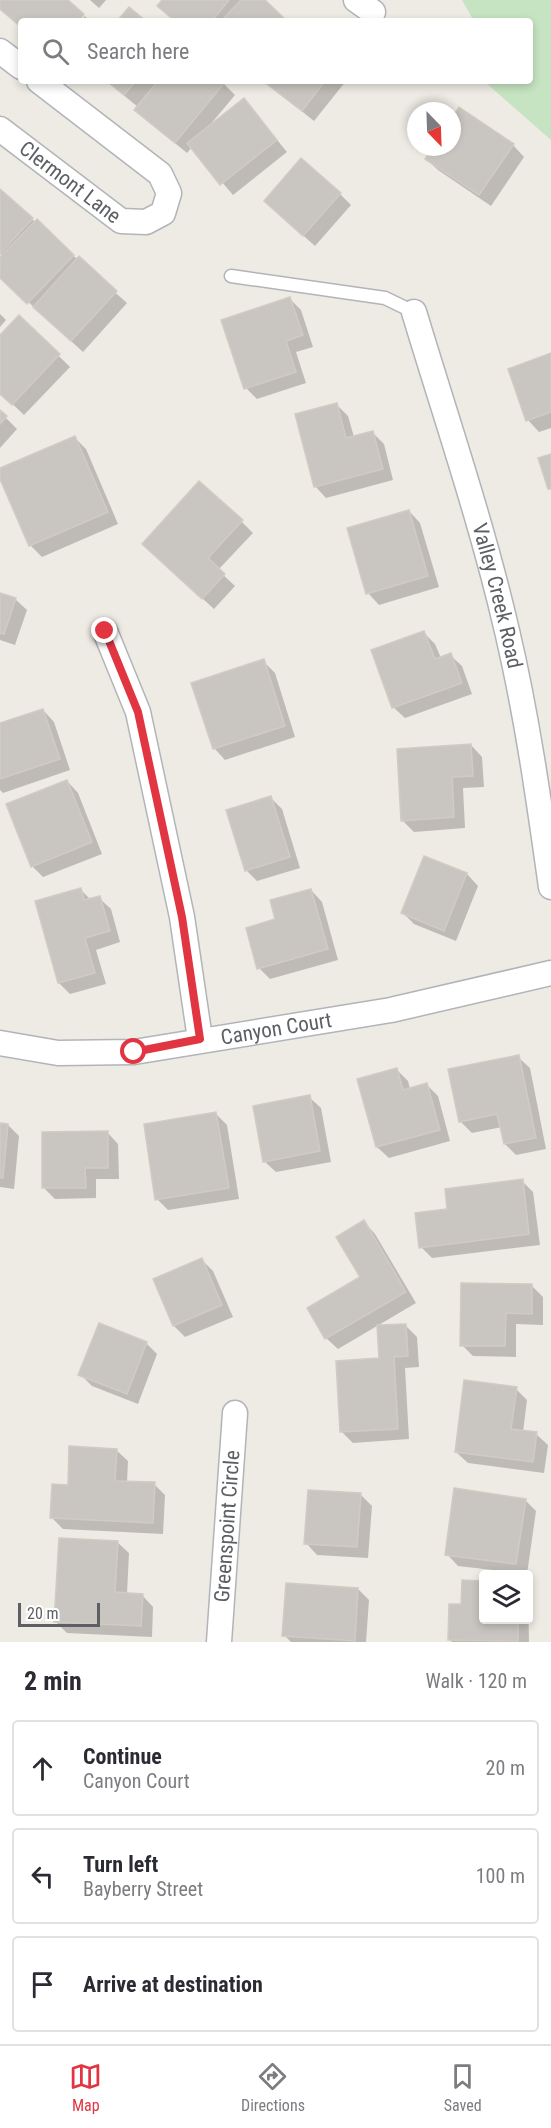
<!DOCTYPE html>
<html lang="en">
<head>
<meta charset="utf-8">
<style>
	body { margin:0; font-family:"Roboto Condensed",sans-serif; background:#f2f2f3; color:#2b2b33 }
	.controls { position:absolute; right:18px; bottom:18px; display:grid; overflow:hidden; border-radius:6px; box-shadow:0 3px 9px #0003 }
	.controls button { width:54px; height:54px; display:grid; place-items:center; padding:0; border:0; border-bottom:2px solid #e1e1e2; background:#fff; color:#2b2b33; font:30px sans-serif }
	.compass { position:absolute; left:407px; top:102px; width:54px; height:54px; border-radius:50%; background:#fff; box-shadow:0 3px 9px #0003; rotate:157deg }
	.scale { position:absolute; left:18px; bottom:15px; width:82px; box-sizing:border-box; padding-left:6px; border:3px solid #5c6064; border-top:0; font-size:16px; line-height:21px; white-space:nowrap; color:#5c6064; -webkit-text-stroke:4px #fff; paint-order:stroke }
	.stop { position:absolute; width:18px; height:18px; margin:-14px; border:4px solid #e13642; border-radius:50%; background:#fff }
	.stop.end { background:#e13642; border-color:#fff; box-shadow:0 2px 6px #0008 }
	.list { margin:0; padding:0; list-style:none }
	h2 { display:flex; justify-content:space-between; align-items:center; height:78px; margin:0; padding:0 24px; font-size:26px }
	h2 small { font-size:20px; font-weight:400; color:#7c7c81 }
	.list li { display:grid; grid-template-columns:39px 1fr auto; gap:18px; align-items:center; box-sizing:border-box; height:96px; margin:0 12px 12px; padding:0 12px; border:2px solid #e1e1e2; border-radius:6px }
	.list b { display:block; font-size:22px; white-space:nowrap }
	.list p { margin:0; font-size:20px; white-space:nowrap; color:#7c7c81 }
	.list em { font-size:20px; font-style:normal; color:#7c7c81 }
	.icon { flex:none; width:33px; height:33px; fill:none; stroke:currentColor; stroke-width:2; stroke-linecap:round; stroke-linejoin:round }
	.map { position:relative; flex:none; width:551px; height:1642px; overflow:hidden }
	.search { position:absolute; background:#fff; box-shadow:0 3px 9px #0003; left:18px; right:18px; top:18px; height:66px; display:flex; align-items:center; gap:15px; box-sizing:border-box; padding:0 21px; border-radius:6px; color:#7c7c81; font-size:22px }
	.sheet { height:402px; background:#fff }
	nav { display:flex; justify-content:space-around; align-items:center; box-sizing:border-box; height:84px; border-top:2px solid #e1e1e2; background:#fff; font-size:16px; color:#7c7c81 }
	nav a { display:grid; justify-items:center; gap:3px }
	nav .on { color:#e13642 }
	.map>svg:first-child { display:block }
	.green { fill:#c6e4c1 }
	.shadow { fill:#0003 }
	.building { fill:#c9c5c1; stroke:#d2cbc2; stroke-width:1.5 }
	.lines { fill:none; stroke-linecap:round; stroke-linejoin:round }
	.service-casing { stroke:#b1b5b8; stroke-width:15 }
	.minor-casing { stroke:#b1b5b8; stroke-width:27 }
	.service { stroke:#fff; stroke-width:12 }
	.minor { stroke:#fff; stroke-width:24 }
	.route { stroke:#e13642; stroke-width:8 }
	.labels { text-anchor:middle; stroke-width:6; stroke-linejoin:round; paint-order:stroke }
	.street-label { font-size:21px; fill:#5c6064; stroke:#fff }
</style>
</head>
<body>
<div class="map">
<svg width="551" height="1642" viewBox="0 0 551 1642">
	<rect width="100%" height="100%" fill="#eeeae4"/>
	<polygon class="green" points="462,0 551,0 551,140 484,81 530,81 530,21 474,21"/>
	<g class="shadow">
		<polygon points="90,0 106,0 99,8"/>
		<polygon points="164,0 263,0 285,21 174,21 159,6"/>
		<polygon points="85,16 89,21 81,21"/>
		<polygon points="106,81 221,81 235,95 210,125 244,100 287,152 233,195 192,147 187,153 148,121 136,110 138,107"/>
		<polygon points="264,81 346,81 314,121"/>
		<polygon points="452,121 513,145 524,157 491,206 438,170 426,159 434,147 452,147"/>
		<polygon points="0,191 127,303 83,352 0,276 0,259 3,256 0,253"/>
		<polygon points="340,194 351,205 315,246 277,212"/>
		<polygon points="290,299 301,310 313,347 296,352 306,383 257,399 246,388"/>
		<polygon points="0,314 6,320 0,327"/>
		<polygon points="19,317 70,367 24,415 0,392 0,337"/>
		<polygon points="551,355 551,428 539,432 528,420"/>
		<polygon points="337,405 348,416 354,437 372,432 384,444 393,480 326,498 315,486"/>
		<polygon points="0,412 17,429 0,448"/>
		<polygon points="75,438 86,449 118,524 42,557 30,545 0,470"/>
		<polygon points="409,511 420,523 439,587 379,605 368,593"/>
		<polygon points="241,521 253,533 218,570 235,586 214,609 155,555"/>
		<polygon points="0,594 15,599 27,610 15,645 0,640"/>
		<polygon points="424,633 435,644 441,658 450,655 462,666 472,694 405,718 393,707"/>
		<polygon points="263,661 275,673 295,737 225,760 214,748"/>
		<polygon points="43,710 54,722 70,770 3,793 0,790 0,725"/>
		<polygon points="471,745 482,757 484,787 463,788 465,828 414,832 402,820"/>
		<polygon points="67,781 78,793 102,854 43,877 32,866"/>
		<polygon points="271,798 282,809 300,868 257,881 246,870"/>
		<polygon points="425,858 467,874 478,886 456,941 414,924 402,912"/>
		<polygon points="80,889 91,900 99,898 111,909 120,942 96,950 106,984 70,994 59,983"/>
		<polygon points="311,890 322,902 338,960 270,979 259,968 277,920"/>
		<polygon points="518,1057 530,1068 546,1149 516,1155 505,1144 502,1127 472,1133 461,1122 450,1071"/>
		<polygon points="397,1070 408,1081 410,1089 427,1085 438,1096 450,1141 389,1158 377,1147"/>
		<polygon points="309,1097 321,1108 331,1162 276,1172 264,1161"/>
		<polygon points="216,1114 227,1125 239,1199 168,1210 157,1199"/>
		<polygon points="0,1124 8,1125 19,1136 14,1189 0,1187"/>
		<polygon points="107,1132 118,1144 119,1179 96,1179 96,1198 55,1199 44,1188"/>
		<polygon points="522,1181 533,1192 540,1245 432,1258 421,1247 449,1210"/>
		<polygon points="364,1222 375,1234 416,1303 338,1349 326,1338 362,1277"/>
		<polygon points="202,1260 213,1271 233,1317 185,1337 174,1326 155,1280"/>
		<polygon points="532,1286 543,1297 543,1325 516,1324 516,1357 473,1356 462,1345"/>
		<polygon points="405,1325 417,1337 419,1367 405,1368 409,1439 353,1443 342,1432 380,1360"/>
		<polygon points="146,1343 157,1354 138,1404 92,1386 80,1374"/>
		<polygon points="516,1389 527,1400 523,1432 536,1434 548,1445 544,1473 468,1463 456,1452"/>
		<polygon points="116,1450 128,1461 127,1483 154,1484 165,1495 163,1534 63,1529 52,1518 70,1487"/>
		<polygon points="360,1494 372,1506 368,1558 317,1555 306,1543"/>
		<polygon points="525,1500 536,1511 527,1574 458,1566 447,1554"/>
		<polygon points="117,1542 129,1553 127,1594 142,1595 153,1607 152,1637 67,1633 56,1622"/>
		<polygon points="358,1589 369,1600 366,1642 291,1642 284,1635"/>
		<polygon points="528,1593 529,1642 452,1642 449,1639 484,1620 528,1620"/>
	</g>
	<g class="building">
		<polygon points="0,0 68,0 84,14 79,21 21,21 21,27 0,9"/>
		<polygon points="162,0 229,0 212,21 175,21 157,6"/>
		<polygon points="241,0 265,0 287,21 221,21"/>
		<polygon points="129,7 146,21 117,21"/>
		<polygon points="107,81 136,81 124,95"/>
		<polygon points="158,81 223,81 225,82 175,143 134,110"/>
		<polygon points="263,81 325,81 302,111"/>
		<polygon points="244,98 277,140 220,185 187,143"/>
		<polygon points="459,107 514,144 479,195 425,159 433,147 452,147 452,118"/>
		<polygon points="301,158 341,193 303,236 264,201"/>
		<polygon points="0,189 33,218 0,254"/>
		<polygon points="37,219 74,255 27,304 0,278 0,257"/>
		<polygon points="79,256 117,291 71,341 33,307"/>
		<polygon points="290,297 303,335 286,341 296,372 244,389 221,320"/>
		<polygon points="19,315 60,354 12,405 0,394 0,335"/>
		<polygon points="551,353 551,412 526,421 508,369"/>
		<polygon points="337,403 346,438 373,431 383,469 314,487 295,414"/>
		<polygon points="0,410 7,416 0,424"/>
		<polygon points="75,436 108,512 29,546 0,479 0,468"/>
		<polygon points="551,454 551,489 548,489 538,458"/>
		<polygon points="199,481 243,520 208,558 225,574 202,599 142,544"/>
		<polygon points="409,510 428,576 366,594 347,528"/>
		<polygon points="0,593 16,598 4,634 0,633"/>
		<polygon points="424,631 435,659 451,653 462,683 392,708 371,650"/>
		<polygon points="264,659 285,726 213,749 191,683"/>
		<polygon points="43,709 60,759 0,779 0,723"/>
		<polygon points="471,744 473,776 452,777 454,817 401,821 397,749"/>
		<polygon points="67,780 92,842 31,867 6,804"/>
		<polygon points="271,796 290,857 245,871 226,810"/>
		<polygon points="424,856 467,873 444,931 401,913"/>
		<polygon points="81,888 84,900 100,896 110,931 85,938 95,973 58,983 35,901"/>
		<polygon points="311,889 328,949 257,969 246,928 275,919 270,900"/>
		<polygon points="519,1055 536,1138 504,1144 497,1114 459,1122 448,1069"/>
		<polygon points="397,1068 403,1090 427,1083 440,1130 376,1147 357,1079"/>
		<polygon points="310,1095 320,1151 263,1162 253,1106"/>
		<polygon points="216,1112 229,1188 155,1200 144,1124"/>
		<polygon points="0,1123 8,1124 3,1178 0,1178"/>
		<polygon points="108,1131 108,1168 85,1168 86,1188 42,1188 42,1132"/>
		<polygon points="523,1179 529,1234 419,1248 415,1213 447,1209 445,1189"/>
		<polygon points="364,1220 406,1292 325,1339 307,1308 360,1277 336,1237"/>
		<polygon points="202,1258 222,1305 173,1326 153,1279"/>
		<polygon points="461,1283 532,1284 532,1314 506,1313 505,1346 460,1346"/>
		<polygon points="99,1323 147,1342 127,1394 78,1375"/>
		<polygon points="406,1324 408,1356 394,1357 398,1429 340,1432 336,1361 379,1358 377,1325"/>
		<polygon points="464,1380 517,1387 511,1429 537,1432 533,1462 455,1452"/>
		<polygon points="69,1446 117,1449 115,1481 155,1482 153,1523 50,1518 52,1484 68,1485"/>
		<polygon points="454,1488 526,1499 516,1564 445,1555"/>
		<polygon points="308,1490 361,1493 357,1547 304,1544"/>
		<polygon points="59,1538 118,1541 115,1592 143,1594 141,1626 54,1622"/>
		<polygon points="462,1580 484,1581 484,1620 518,1620 518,1641 448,1640 449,1604 461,1604"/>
		<polygon points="286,1583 358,1588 355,1641 282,1636"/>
	</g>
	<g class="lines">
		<g class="service-casing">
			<polyline id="service" points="231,276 385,298 414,312"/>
		</g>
		<g class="minor-casing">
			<g id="minor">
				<polyline points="356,0 373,12"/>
				<polyline points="0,51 21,67"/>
				<path id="s1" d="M0,129L121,221L146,222L163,213L169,193L160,174L39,81"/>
				<path id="s2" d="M414,312C446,418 482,523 507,631C527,716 539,801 551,887"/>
				<polyline points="105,631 138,712 182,917 200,1039"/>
				<path id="s3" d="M0,1043L58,1053L134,1052L391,1010L551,973"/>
				<path id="s4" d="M219,1642L235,1413"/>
			</g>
		</g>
		<use href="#service" class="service"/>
		<use href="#minor" class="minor"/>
	</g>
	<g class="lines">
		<polyline class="route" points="105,631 138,712 182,917 200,1039 134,1052"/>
	</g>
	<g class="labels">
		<g class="street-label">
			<text dy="7" stroke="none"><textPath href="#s1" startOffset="88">Clermont Lane</textPath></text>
			<text dy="7" stroke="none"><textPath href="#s2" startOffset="296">Valley Creek Road</textPath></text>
			<text dy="7" stroke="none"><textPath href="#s3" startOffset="279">Canyon Court</textPath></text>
			<text dy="7" stroke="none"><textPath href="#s4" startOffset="116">Greenspoint Circle</textPath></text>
		</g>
	</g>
</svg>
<div class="controls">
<button><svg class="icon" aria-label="layers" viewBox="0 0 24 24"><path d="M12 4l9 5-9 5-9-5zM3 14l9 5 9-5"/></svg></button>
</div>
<svg class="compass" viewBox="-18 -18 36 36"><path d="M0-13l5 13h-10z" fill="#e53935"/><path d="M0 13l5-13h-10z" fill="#7c7c81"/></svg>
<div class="scale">20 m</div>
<div class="stop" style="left:134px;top:1052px"></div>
<div class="stop end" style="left:105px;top:631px"></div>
<div class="search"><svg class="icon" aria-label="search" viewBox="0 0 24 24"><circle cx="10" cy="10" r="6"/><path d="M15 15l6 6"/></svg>Search here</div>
</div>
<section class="sheet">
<h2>2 min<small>Walk · 120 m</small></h2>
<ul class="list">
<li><svg class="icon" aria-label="ahead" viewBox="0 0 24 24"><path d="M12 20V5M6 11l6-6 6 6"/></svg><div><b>Continue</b><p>Canyon Court</p></div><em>20 m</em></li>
<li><svg class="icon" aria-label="left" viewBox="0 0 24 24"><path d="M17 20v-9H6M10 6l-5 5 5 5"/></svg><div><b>Turn left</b><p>Bayberry Street</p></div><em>100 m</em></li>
<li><svg class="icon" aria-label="arrive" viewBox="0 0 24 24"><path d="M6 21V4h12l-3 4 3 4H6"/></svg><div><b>Arrive at destination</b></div></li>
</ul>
</section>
<nav>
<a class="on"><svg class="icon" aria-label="map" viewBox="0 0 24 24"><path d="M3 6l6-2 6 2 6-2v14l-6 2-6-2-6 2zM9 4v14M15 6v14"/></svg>Map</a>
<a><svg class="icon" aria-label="directions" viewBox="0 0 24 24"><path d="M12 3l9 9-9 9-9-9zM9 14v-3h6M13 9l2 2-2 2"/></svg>Directions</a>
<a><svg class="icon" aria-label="saved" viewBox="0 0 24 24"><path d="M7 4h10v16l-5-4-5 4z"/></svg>Saved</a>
</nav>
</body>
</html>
